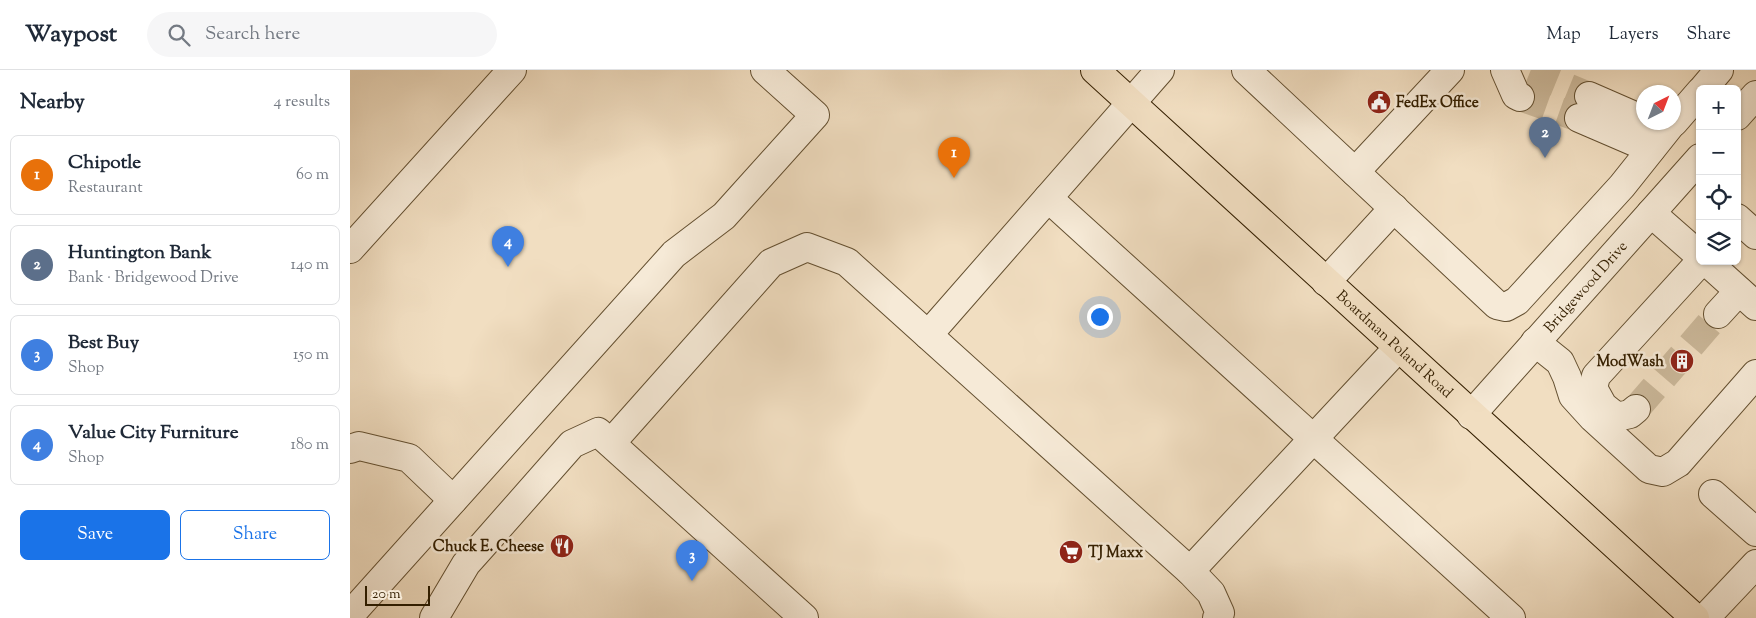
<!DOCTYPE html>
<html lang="en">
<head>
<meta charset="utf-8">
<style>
	body { margin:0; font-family:"Sorts Mill Goudy",serif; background:#f6f6f7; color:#1f2937 }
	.controls { position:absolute; right:15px; top:15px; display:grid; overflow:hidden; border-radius:8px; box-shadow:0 1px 4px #0004 }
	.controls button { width:45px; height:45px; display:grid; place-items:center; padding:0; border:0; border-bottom:1px solid #e0e1e3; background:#fff; color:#1f2937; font:25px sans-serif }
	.compass { position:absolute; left:1286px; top:15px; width:45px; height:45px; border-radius:50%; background:#fff; box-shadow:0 1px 4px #0004; rotate:42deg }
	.scale { position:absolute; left:15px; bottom:12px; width:65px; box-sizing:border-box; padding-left:5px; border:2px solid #341f00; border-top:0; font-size:14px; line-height:18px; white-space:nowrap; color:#341f00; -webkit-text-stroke:4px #f6ead7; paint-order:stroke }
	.you { position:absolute; left:749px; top:246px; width:18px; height:18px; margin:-12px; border:4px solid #fff; border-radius:50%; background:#1a73e8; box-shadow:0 0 0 8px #1a73e833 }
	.badge { display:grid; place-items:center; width:32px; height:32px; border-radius:50%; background:#1a73e8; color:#fff; font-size:16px; font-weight:700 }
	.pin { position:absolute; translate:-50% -41px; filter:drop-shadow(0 1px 2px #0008) }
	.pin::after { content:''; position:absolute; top:26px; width:18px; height:15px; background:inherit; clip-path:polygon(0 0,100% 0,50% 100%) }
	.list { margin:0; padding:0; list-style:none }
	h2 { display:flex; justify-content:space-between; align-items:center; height:65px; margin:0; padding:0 20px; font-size:21px }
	h2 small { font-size:16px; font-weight:400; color:#747a83 }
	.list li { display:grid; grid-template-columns:32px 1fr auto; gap:15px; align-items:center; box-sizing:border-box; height:80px; margin:0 10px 10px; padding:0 10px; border:1px solid #e0e1e3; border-radius:8px }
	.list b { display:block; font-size:19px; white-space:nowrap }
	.list p { margin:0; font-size:16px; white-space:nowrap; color:#747a83 }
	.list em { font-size:16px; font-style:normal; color:#747a83 }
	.actions { display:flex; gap:10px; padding:15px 20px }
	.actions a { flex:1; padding:11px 0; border:1px solid #1a73e8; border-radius:8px; text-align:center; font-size:18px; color:#1a73e8 }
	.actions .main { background:#1a73e8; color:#fff }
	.icon { flex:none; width:28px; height:28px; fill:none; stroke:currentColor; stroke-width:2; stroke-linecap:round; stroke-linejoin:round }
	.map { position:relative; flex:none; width:1406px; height:548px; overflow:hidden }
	header { display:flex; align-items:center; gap:30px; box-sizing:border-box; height:70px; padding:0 25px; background:#fff; border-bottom:1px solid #e0e1e3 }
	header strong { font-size:24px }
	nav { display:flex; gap:28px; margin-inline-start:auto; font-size:18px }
	.search { width:350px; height:45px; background:#f6f6f7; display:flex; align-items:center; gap:12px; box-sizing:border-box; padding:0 18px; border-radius:28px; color:#747a83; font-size:19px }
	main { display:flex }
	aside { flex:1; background:#fff }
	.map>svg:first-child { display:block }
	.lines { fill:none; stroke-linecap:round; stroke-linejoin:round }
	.minor-tunnel { stroke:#cbb89a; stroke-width:28; stroke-dasharray:28 14; stroke-linecap:butt }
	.minor-casing { stroke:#634f30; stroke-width:30 }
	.major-casing { stroke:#341f00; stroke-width:30 }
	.minor { stroke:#f6ead7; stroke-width:28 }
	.major { stroke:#f1dec1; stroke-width:28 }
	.labels { text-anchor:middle; stroke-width:5; stroke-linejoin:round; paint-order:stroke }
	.poi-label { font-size:15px; font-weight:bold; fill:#341f00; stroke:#f6ead7; text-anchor:start }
	.street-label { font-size:15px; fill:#341f00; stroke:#f6ead7 }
</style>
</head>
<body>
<header>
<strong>Waypost</strong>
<div class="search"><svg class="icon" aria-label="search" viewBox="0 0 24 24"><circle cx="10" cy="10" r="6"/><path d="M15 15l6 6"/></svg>Search here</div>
<nav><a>Map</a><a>Layers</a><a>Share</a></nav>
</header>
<main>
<aside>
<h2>Nearby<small>4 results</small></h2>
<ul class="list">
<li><span class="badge" style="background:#e8710a">1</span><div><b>Chipotle</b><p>Restaurant</p></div><em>60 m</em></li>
<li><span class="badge" style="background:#5c6f8a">2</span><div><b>Huntington Bank</b><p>Bank · Bridgewood Drive</p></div><em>140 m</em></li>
<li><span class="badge" style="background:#3f7fe0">3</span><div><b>Best Buy</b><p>Shop</p></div><em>150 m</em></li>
<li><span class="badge" style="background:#3f7fe0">4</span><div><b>Value City Furniture</b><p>Shop</p></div><em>180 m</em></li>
</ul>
<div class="actions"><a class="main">Save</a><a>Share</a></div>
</aside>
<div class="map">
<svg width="1406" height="548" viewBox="0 0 1406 548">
	<rect width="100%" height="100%" fill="#f1dec1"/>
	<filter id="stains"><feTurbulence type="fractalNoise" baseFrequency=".004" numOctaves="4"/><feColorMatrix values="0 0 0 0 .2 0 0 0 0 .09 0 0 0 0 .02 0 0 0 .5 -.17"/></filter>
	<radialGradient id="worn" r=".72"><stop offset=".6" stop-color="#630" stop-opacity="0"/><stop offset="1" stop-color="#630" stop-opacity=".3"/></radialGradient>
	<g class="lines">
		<g class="minor-tunnel">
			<polyline points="1180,2 1239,26"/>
			<polyline points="1170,27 1229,48"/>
			<polyline points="1286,339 1368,244"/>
		</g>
		<g class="minor-casing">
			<g id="minor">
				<polyline points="896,0 1147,235 1156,237 1167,231 1272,116 1323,52"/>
				<polyline points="1155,0 1166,25 1170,27"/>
				<polyline points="1353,19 1369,0"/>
				<polyline points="1239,26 1294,50"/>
				<polyline points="1387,46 1406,25"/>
				<polyline points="1229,48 1301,79"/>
				<polyline points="1324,52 1350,22"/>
				<polyline points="1005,102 1100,0"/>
				<polyline points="698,128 1161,548"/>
				<polyline points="1301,143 1350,186"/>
				<polyline points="1387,148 1406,165"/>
				<polyline points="0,179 162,0"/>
				<polyline points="1356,191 1406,236"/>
				<polyline points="976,212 1044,138"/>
				<polyline points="1368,244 1389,221"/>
				<polyline points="578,265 840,501 861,523 870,543 867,548"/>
				<polyline points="1185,272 1210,292 1217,307 1223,326 1243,348 1299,399 1313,402 1328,393 1406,304"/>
				<polyline points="1286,339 1280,344 1267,347 1253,336 1243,318 1246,306 1351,191"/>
				<path id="s1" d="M1121,345L1350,88"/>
				<polyline points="261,373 421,193 457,177 497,192 578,265 810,0"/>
				<polyline points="0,379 9,376 59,388 103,430"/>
				<polyline points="1363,424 1406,462"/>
				<polyline points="840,501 1048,278"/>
				<polyline points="0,545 324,184 374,146 465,45 415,0"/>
				<polyline points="84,548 116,494 133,475 222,374 248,362 454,548"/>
				<polyline points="1355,548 1406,494"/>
			</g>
		</g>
		<g class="major-casing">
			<g id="major">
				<path id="s2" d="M745,0L1345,548"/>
			</g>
		</g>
		<use href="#minor" class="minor"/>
		<use href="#major" class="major"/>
	</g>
	<defs>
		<g id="civic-disc" transform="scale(1.25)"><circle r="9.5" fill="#8f2418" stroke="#f6ead7"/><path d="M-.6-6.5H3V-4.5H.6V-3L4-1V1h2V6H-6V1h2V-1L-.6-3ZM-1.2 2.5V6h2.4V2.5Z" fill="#fff"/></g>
		<g id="building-disc" transform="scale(1.25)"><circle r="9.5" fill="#8f2418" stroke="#f6ead7"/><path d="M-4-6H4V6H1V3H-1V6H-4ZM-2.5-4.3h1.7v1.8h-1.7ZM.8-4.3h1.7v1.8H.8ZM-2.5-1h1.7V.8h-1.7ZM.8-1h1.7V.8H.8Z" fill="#fff"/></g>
		<g id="restaurant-disc" transform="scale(1.25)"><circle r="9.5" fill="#8f2418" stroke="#f6ead7"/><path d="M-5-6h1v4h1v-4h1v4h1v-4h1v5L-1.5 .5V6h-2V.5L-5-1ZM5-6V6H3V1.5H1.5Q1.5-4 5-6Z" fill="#fff"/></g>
		<g id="supermarket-disc" transform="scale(1.25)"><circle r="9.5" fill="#8f2418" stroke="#f6ead7"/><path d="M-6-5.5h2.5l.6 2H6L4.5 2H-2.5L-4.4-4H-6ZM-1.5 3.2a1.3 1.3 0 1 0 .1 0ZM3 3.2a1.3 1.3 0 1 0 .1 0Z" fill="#fff"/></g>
	</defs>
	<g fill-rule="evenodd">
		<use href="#civic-disc" x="1029" y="32"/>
		<use href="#building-disc" x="1332" y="291"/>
		<use href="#restaurant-disc" x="212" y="476"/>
		<use href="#supermarket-disc" x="721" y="482"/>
	</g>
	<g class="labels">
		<g class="poi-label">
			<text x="1046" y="37">FedEx Office</text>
			<text x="1314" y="296" text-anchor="end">ModWash</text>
			<text x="194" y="481" text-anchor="end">Chuck E. Cheese</text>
			<text x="738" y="487">TJ Maxx</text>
		</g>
		<g class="street-label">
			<text dy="5" stroke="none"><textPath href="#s1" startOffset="172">Bridgewood Drive</textPath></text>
			<text dy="5" stroke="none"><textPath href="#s2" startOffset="406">Boardman Poland Road</textPath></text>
		</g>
	</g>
	<rect width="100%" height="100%" filter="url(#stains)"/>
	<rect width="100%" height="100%" fill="url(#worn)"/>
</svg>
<div class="controls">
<button>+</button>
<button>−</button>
<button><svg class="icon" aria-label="locate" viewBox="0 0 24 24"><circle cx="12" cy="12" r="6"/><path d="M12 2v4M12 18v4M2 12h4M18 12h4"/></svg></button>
<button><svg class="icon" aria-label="layers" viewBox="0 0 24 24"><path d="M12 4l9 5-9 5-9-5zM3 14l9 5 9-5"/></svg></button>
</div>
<svg class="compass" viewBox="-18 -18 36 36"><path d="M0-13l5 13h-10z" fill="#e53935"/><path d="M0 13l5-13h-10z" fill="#747a83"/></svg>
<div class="scale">20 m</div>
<div class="you"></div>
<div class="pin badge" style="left:604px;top:108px;background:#e8710a">1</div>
<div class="pin badge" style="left:1195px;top:88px;background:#5c6f8a">2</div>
<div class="pin badge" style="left:342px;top:511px;background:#3f7fe0">3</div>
<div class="pin badge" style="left:158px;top:197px;background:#3f7fe0">4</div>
</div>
</main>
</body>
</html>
